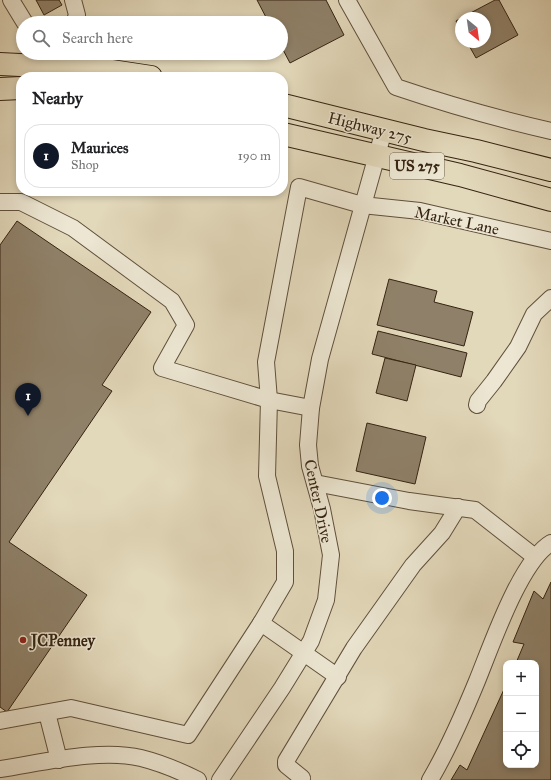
<!DOCTYPE html>
<html lang="en">
<head>
<meta charset="utf-8">
<style>
	body { margin:0; font-family:"IM FELL Great Primer",serif; background:#f6f6f6; color:#202124 }
	.controls { position:absolute; right:12px; bottom:12px; display:grid; overflow:hidden; border-radius:8px; box-shadow:0 2px 6px #0003 }
	.controls button { width:36px; height:36px; display:grid; place-items:center; padding:0; border:0; border-bottom:1px solid #e0e0e0; background:#fff; color:#202124; font:20px sans-serif }
	.compass { position:absolute; left:455px; top:12px; width:36px; height:36px; border-radius:50%; background:#fff; box-shadow:0 2px 6px #0003; rotate:151deg }
	.you { position:absolute; left:382px; top:498px; width:14px; height:14px; margin:-10px; border:3px solid #fff; border-radius:50%; background:#1a73e8; box-shadow:0 0 0 6px #1a73e833 }
	.badge { display:grid; place-items:center; width:26px; height:26px; border-radius:50%; background:#111827; color:#fff; font-size:13px; font-weight:700 }
	.pin { position:absolute; translate:-50% -33px; filter:drop-shadow(0 1px 2px #0008) }
	.pin::after { content:''; position:absolute; top:21px; width:14px; height:12px; background:inherit; clip-path:polygon(0 0,100% 0,50% 100%) }
	.list { margin:0; padding:0; list-style:none }
	h2 { display:flex; justify-content:space-between; align-items:center; height:52px; margin:0; padding:0 16px; font-size:17px }
	h2 small { font-size:13px; font-weight:400; color:#757577 }
	.list li { display:grid; grid-template-columns:26px 1fr auto; gap:12px; align-items:center; box-sizing:border-box; height:64px; margin:0 8px 8px; padding:0 8px; border:1px solid #e0e0e0; border-radius:16px }
	.list b { display:block; font-size:15px; white-space:nowrap }
	.list p { margin:0; font-size:13px; white-space:nowrap; color:#757577 }
	.list em { font-size:13px; font-style:normal; color:#757577 }
	.icon { flex:none; width:22px; height:22px; fill:none; stroke:currentColor; stroke-width:2; stroke-linecap:round; stroke-linejoin:round }
	.map { position:relative; flex:none; width:551px; height:780px; overflow:hidden }
	.search { position:absolute; background:#fff; box-shadow:0 2px 6px #0003; left:16px; top:16px; width:272px; height:44px; display:flex; align-items:center; gap:10px; box-sizing:border-box; padding:0 14px; border-radius:22px; color:#757577; font-size:15px }
	.panel { position:absolute; background:#fff; box-shadow:0 2px 6px #0003; left:16px; top:72px; width:272px; height:124px; border-radius:16px }
	.map>svg:first-child { display:block }
	.building { fill:#8f8169; stroke:#352312 }
	.lines { fill:none; stroke-linecap:round; stroke-linejoin:round }
	.minor-casing { stroke:#60503c; stroke-width:18 }
	.highway-casing { stroke:#352312; stroke-width:24 }
	.minor { stroke:#ece6d2; stroke-width:16 }
	.highway { stroke:#e2d8ba; stroke-width:22 }
	.poi-dot { fill:#8f2418; stroke:#ece6d2; stroke-width:1.5 }
	.labels { text-anchor:middle; stroke-width:3; stroke-linejoin:round; paint-order:stroke }
	.shield { fill:#ece6d2; stroke:#6c5e4c; stroke-width:1 }
	.shield-label { font-size:15px; font-weight:bold; fill:#352312 }
	.street-label { font-size:16px; fill:#352312; stroke:#ece6d2 }
	.poi-label { font-size:16px; font-weight:bold; fill:#352312; stroke:#ece6d2; text-anchor:start }
</style>
</head>
<body>
<div class="map">
<svg width="551" height="780" viewBox="0 0 551 780">
	<rect width="100%" height="100%" fill="#e2d8ba"/>
	<filter id="stains"><feTurbulence type="fractalNoise" baseFrequency=".005" numOctaves="4"/><feColorMatrix values="0 0 0 0 .2 0 0 0 0 .09 0 0 0 0 .02 0 0 0 .5 -.17"/></filter>
	<radialGradient id="worn" r=".72"><stop offset=".6" stop-color="#630" stop-opacity="0"/><stop offset="1" stop-color="#630" stop-opacity=".3"/></radialGradient>
	<g class="building">
		<polygon points="36,0 59,0 62,5 44,15"/>
		<polygon points="257,0 326,0 344,35 290,63 281,46 281,23 269,23"/>
		<polygon points="495,0 499,0 518,35 476,58 467,42 485,42 485,18 461,18"/>
		<polygon points="461,18 461,31 456,21"/>
		<polygon points="17,221 151,312 102,385 112,391 9,542 87,595 7,712 0,707 0,245"/>
		<polygon points="389,279 437,291 434,302 473,312 464,346 377,325"/>
		<polygon points="378,331 467,353 461,377 372,354"/>
		<polygon points="385,358 416,365 407,401 376,393"/>
		<polygon points="367,423 426,437 415,484 356,471"/>
		<polygon points="551,582 551,780 451,780 460,765 467,770 506,685 506,765 536,765 536,663 516,663 524,644 513,642 534,591 543,599"/>
	</g>
	<g class="lines">
		<g class="minor-casing">
			<g id="minor">
				<polyline points="11,0 25,23"/>
				<polyline points="73,0 77,15 74,23"/>
				<path d="M347,0L396,87C446,104 499,119 551,131"/>
				<polyline points="0,202 21,202 73,228 172,301 186,325 162,368 269,400 311,408"/>
				<polyline points="477,405 478,401 494,381 518,347 534,314 551,298"/>
				<polyline points="315,483 409,501 475,510 535,557"/>
				<polyline points="261,623 338,677"/>
				<polyline points="47,713 59,760"/>
				<polyline points="0,721 71,708 188,735 261,623 285,582 285,551 267,476 269,400 266,362 299,187 362,205 420,211 551,241"/>
				<path d="M0,769C41,763 100,748 141,758C161,763 180,771 198,780"/>
				<polyline points="220,780 282,688 311,641 326,600 331,555 322,509 310,466 308,445 311,408 320,359 384,130"/>
				<polyline points="301,780 302,778 286,765 286,761 354,648 413,565 442,533 458,507"/>
				<path d="M430,780C449,748 463,715 477,681C491,647 520,561 551,543"/>
			</g>
		</g>
		<g class="highway-casing">
			<g id="highway">
				<polyline points="0,64 98,69 151,77"/>
				<polyline points="0,89 21,88"/>
				<polyline points="283,105 424,140 476,151 551,170"/>
				<polyline points="283,134 460,175 551,200"/>
			</g>
		</g>
		<use href="#minor" class="minor"/>
		<use href="#highway" class="highway"/>
	</g>
	<circle class="poi-dot" cx="23" cy="640" r="4"/>
	<g class="labels">
		<rect class="shield" x="390" y="153" width="54" height="26" rx="3"/>
		<g class="shield-label">
			<text x="417" y="171">US 275</text>
		</g>
		<g class="street-label">
			<text transform="translate(370 127) rotate(14)" y="6">Highway 275</text>
			<text transform="translate(457 220) rotate(12)" y="6">Market Lane</text>
			<text transform="translate(319 501) rotate(78)" y="6">Center Drive</text>
		</g>
		<g class="poi-label">
			<text x="31" y="646">JCPenney</text>
		</g>
	</g>
	<rect width="100%" height="100%" filter="url(#stains)"/>
	<rect width="100%" height="100%" fill="url(#worn)"/>
</svg>
<div class="controls">
<button>+</button>
<button>−</button>
<button><svg class="icon" aria-label="locate" viewBox="0 0 24 24"><circle cx="12" cy="12" r="6"/><path d="M12 2v4M12 18v4M2 12h4M18 12h4"/></svg></button>
</div>
<svg class="compass" viewBox="-18 -18 36 36"><path d="M0-13l5 13h-10z" fill="#e53935"/><path d="M0 13l5-13h-10z" fill="#757577"/></svg>
<div class="you"></div>
<div class="pin badge" style="left:28px;top:416px">1</div>
<div class="search"><svg class="icon" aria-label="search" viewBox="0 0 24 24"><circle cx="10" cy="10" r="6"/><path d="M15 15l6 6"/></svg>Search here</div>
<section class="panel">
<h2>Nearby<small></small></h2>
<ul class="list">
<li><span class="badge">1</span><div><b>Maurices</b><p>Shop</p></div><em>190 m</em></li>
</ul>
</section>
</div>
</body>
</html>
